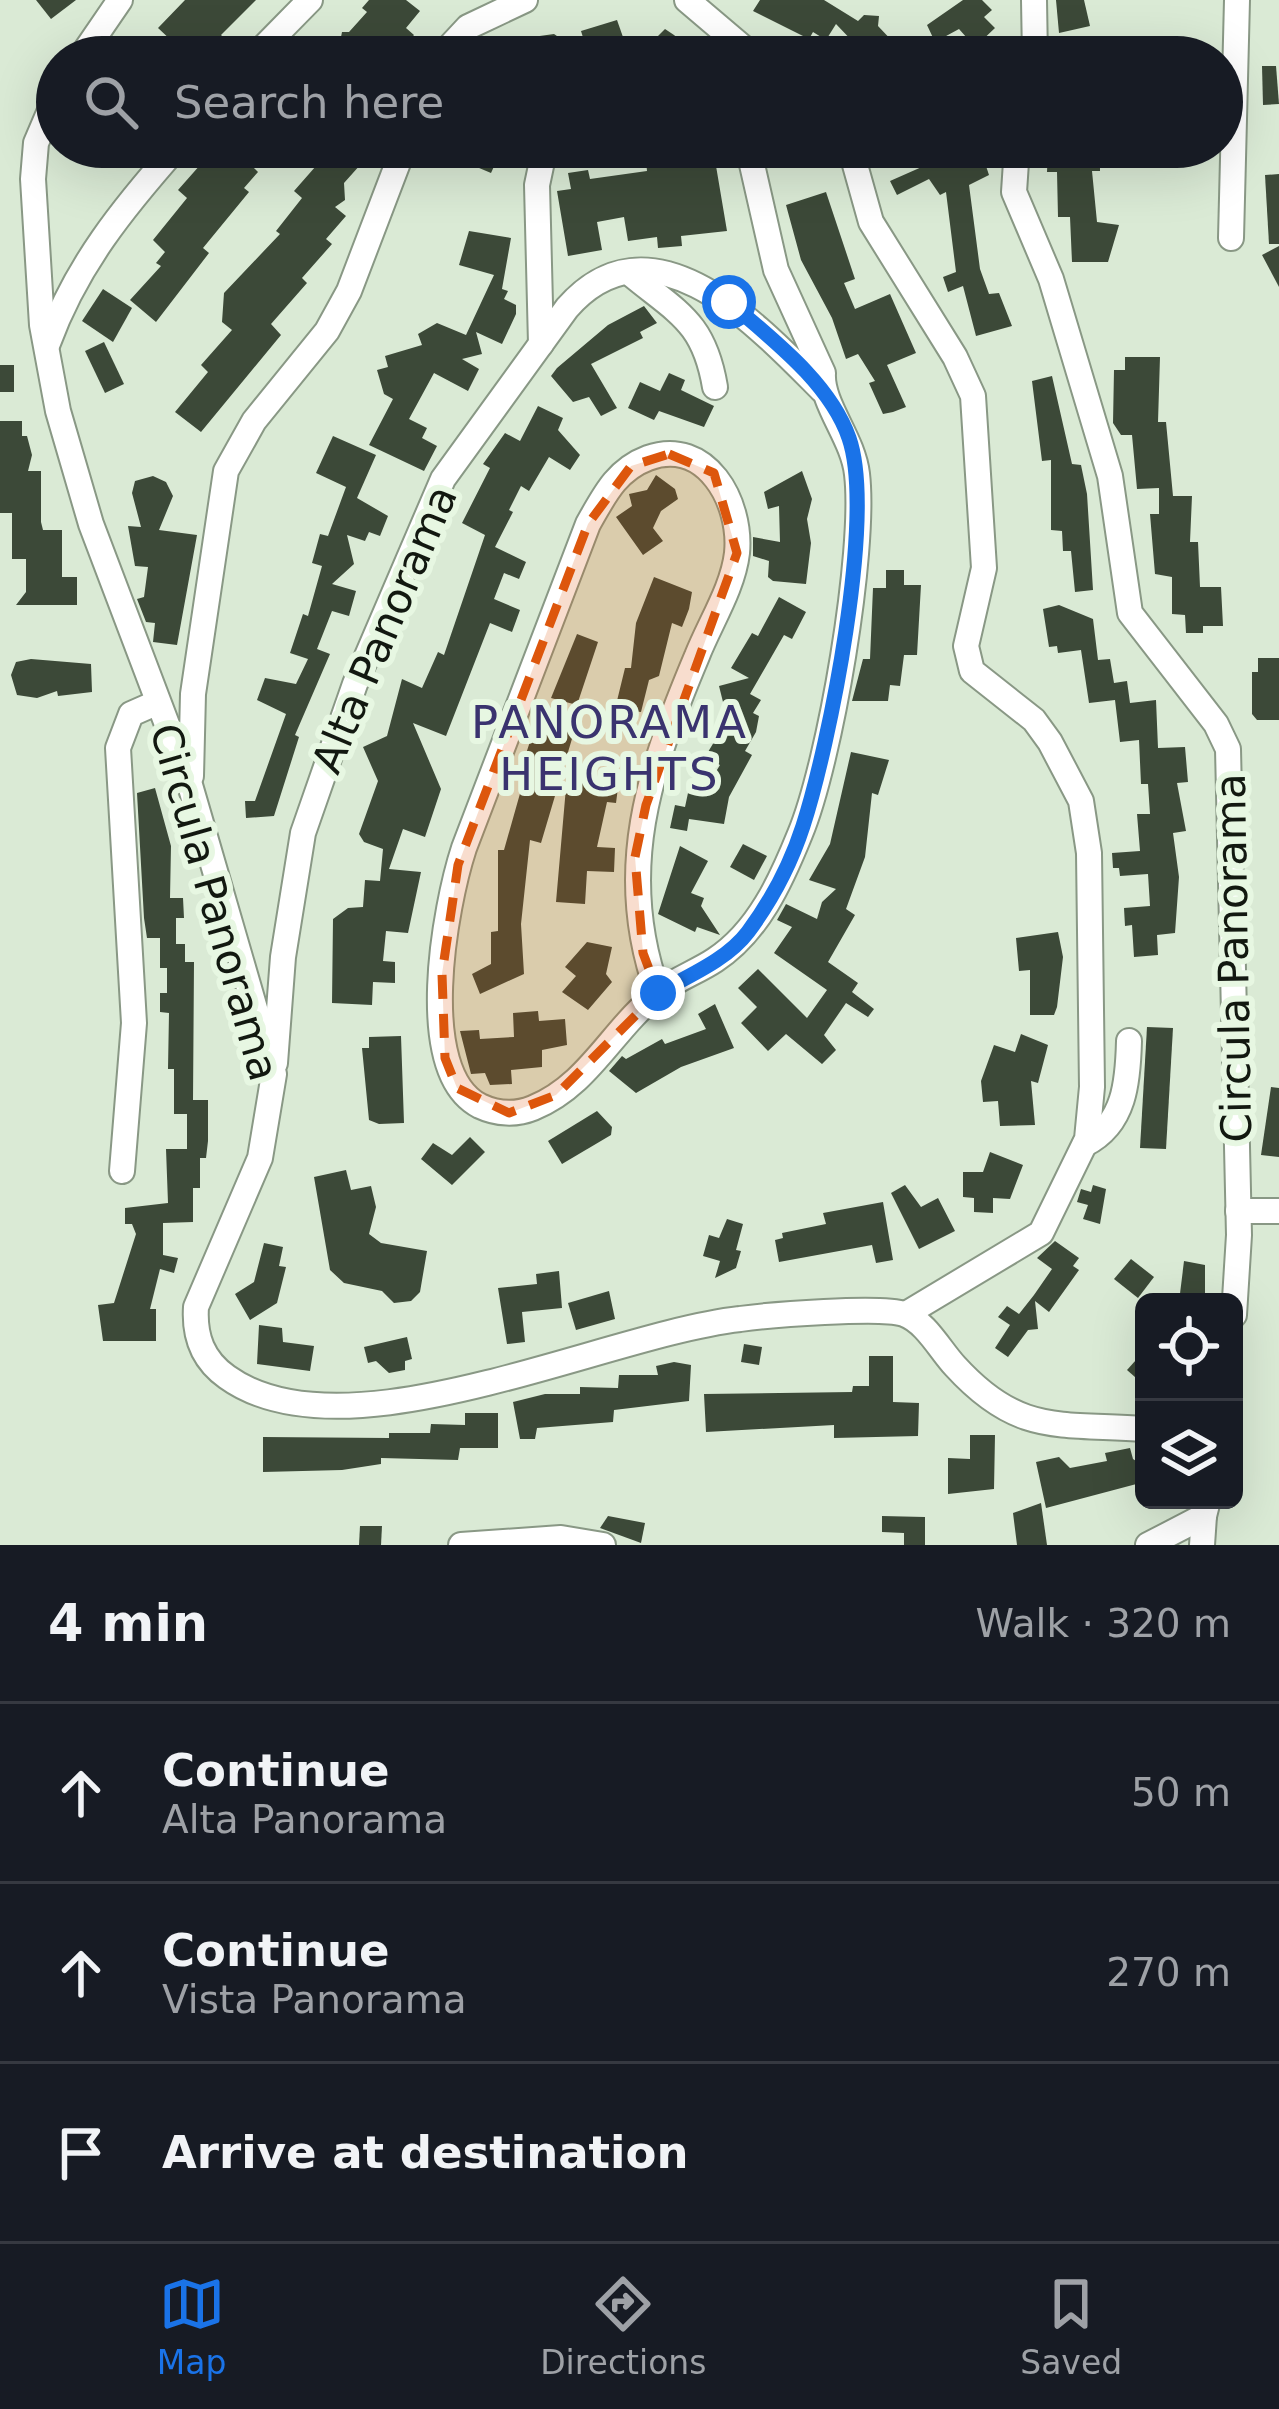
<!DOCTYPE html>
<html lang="en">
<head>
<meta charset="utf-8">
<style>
	body { margin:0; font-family:"DejaVu Sans",sans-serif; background:#20242c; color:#f1f3f6 }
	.controls { position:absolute; right:36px; bottom:36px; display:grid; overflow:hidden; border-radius:18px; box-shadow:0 12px 48px #0002 }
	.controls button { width:108px; height:108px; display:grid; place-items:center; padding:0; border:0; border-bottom:3px solid #363941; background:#171b24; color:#f1f3f6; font:60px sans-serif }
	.stop { position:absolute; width:36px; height:36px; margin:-27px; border:9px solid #1a73e8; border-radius:50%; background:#fff }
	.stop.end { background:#1a73e8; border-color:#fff; box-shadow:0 3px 12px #0008 }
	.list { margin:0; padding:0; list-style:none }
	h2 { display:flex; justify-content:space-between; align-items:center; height:156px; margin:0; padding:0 48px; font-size:51px }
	h2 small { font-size:39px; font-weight:400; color:#9ea1a6 }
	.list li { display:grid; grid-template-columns:78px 1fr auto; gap:36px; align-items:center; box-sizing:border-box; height:180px; padding:0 48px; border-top:3px solid #363941 }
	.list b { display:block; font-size:45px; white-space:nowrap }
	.list p { margin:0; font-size:39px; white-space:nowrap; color:#9ea1a6 }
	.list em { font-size:39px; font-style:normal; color:#9ea1a6 }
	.icon { flex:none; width:66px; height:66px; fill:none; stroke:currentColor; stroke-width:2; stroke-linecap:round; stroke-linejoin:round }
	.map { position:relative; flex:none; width:1279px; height:1545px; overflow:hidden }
	.search { position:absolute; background:#171b24; box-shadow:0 12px 48px #0002; left:36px; right:36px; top:36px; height:132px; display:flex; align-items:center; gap:30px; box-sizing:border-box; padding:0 42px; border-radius:66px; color:#9ea1a6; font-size:45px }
	.sheet { height:696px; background:#171b24 }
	nav { display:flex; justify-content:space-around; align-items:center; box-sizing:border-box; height:168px; border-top:3px solid #363941; background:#171b24; font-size:33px; color:#9ea1a6 }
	nav a { display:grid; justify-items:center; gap:6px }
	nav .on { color:#1a73e8 }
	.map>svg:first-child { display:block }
	.building { fill:#3c4938 }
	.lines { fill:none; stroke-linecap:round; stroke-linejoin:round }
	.minor-casing { stroke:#899885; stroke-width:28 }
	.minor { stroke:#fff; stroke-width:24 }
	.route { stroke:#1a73e8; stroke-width:15 }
	.marked { fill:#dd560c; fill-opacity:0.2; stroke:#dd560c; stroke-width:9; stroke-dasharray:24 15; stroke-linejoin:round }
	.labels { text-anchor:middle; stroke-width:12; stroke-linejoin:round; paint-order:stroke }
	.street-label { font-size:42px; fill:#121810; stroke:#e7f7e2 }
	.neighbourhood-label { font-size:45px; letter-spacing:3px; fill:#3a336f; stroke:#e7f7e2 }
</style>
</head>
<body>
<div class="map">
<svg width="1279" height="1545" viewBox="0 0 1279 1545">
	<rect width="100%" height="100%" fill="#daead5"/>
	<g class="building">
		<polygon points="36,0 76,0 51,19"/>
		<polygon points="185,0 256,0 221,35 226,40 217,50 224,57 189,57 158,28"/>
		<polygon points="369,0 406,0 420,11 406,28 414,35 396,57 337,57 342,32 349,32 367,12 362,8"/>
		<polygon points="760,0 824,0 858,21 864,15 879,16 878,26 896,45 884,57 845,57 857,46 836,24 826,40 813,32 809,39 753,11"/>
		<polygon points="963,0 982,0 992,10 984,17 995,28 975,47 959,29 935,42 927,25"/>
		<polygon points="1056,0 1084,0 1090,26 1059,33"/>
		<polygon points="617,20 630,57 589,57 581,31"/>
		<polygon points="665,29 674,35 700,57 637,57"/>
		<polygon points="554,34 588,57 517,57 511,40"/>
		<polygon points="1262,66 1276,66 1279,104 1263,105"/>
		<polygon points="216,147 270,147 253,167 258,172 244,188 249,192 203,248 209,253 156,322 130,300 161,266 156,263 165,252 153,240 187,198 178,190"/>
		<polygon points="310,147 365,147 355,159 361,164 344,183 345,200 335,207 346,216 326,239 332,244 302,278 307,283 271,324 281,335 201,432 175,412 208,372 201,365 232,330 222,322 224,293 280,234 276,231 302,198 294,191 323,158"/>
		<polygon points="458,147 493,147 501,151 491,173 453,157"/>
		<polygon points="794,147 834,147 835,155 797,165"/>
		<polygon points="892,147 913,147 911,163 890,160"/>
		<polygon points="967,147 975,167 985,163 989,175 969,185 980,269 989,294 999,293 1012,326 976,336 963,286 948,292 943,277 956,272 946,192 940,195 929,179 897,195 890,181"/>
		<polygon points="1048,147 1100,147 1100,171 1092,171 1097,222 1119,225 1108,262 1072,262 1070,217 1058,217 1057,172 1047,172"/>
		<polygon points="682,150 683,166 715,160 727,231 681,236 682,246 658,248 657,237 628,241 624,217 597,222 602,250 568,256 557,191 571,189 568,173 588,170 590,179 647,171 646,160"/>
		<polygon points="1279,174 1279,244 1269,244 1265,175"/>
		<polygon points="826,192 855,279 844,283 855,309 890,294 916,353 887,365 906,407 893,412 883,414 869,383 875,381 858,354 846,359 832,318 801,260 786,205"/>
		<polygon points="469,231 511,238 502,289 508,291 504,299 516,305 516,314 502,344 476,332 482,354 462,359 479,369 468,391 434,373 409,419 427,428 422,438 437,446 424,471 369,445 393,399 384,394 377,370 388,367 385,356 422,345 418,334 437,323 466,335 494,275 459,265"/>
		<polygon points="1279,246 1279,287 1262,255"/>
		<polygon points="103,289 132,308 113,342 82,321"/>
		<polygon points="644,306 657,323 640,332 643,338 591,364 617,408 601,416 589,397 573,402 551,376 557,368 608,325"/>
		<polygon points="104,342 124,384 105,393 85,351"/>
		<polygon points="1125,357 1160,357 1158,422 1166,422 1173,496 1192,496 1190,542 1198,542 1200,587 1221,587 1223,626 1203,626 1203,633 1186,633 1185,615 1172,614 1172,577 1155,574 1150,514 1159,514 1159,488 1137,489 1132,435 1121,435 1113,423 1114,370 1125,370"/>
		<rect x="0" y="365" width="14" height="27"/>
		<polygon points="669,373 685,380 681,390 714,406 704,427 659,411 654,420 628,408 640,382 660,391"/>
		<polygon points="1052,376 1072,464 1081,465 1087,494 1093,590 1075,592 1071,551 1063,551 1062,531 1051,530 1051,460 1042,461 1032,381"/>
		<polygon points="538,406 563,418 558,430 580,455 570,470 549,457 529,491 521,486 509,510 513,512 495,547 526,562 519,579 504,573 494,599 520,610 512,632 490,623 446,736 413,723 441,789 425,837 403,829 389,869 421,872 408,933 386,931 383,961 395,962 395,983 373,982 372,1005 332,1003 333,919 348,908 363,907 365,880 380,881 383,849 364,842 359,834 378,781 363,747 387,736 402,679 422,688 438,652 444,655 485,535 462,523 490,468 483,464 505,433 520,441"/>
		<polygon points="0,421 22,421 22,436 27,436 32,455 28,471 41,471 41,522 43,530 62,530 62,577 77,577 77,605 16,605 26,592 26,559 12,559 12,513 0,513"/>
		<polygon points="333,436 376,455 357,498 388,516 380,536 369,532 365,541 347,535 354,564 332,584 356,591 349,616 332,611 317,649 330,654 295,735 299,737 274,816 246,818 245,801 255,801 286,714 257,700 265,678 296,684 308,659 290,653 303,614 308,616 322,566 312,563 320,534 328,536 346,487 316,473"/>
		<polygon points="802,471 812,499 807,519 811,543 806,584 773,581 768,577 769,561 753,556 753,537 780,542 779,506 768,509 764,492"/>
		<polygon points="656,475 675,489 678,499 661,511 653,528 663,541 643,555 616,517 632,506 629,494 647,490"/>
		<polygon points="153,476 166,482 173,496 159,530 197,535 177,645 153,642 155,623 146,622 137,599 144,597 148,567 135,566 128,526 141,527 132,493 135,481"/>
		<polygon points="886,570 904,570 904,585 921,585 917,655 904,655 900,686 890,685 888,701 852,701 863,659 870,659 873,588 886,588"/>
		<polygon points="654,577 692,592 689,609 682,627 672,623 659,676 649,680 641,712 615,709 625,668 631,668 636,623"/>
		<polygon points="779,597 806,612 792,639 784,635 750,694 761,700 753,713 759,716 756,732 745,751 752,755 729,797 724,824 689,819 687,831 670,828 675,805 685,807 688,793 701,796 720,765 705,757 726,722 716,724 725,710 719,686 749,678 731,668 752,633 758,636"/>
		<polygon points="1059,605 1093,619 1098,660 1110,659 1114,683 1127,681 1130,703 1156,700 1158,748 1185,747 1188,782 1177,783 1186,831 1173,833 1179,877 1175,933 1157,935 1158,955 1134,957 1132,925 1125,926 1124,908 1150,906 1148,874 1120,876 1119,868 1113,868 1112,853 1140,851 1137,814 1150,814 1148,784 1141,784 1139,740 1120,742 1115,700 1089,703 1081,650 1058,653 1057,646 1049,647 1043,609"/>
		<polygon points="577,634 598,642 577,705 551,698"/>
		<polygon points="1258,658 1279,658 1279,720 1257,720 1252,714 1252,672 1258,672"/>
		<polygon points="31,659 91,664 92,692 58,696 57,691 37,698 17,695 11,675 16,662"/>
		<polygon points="537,720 574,732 541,843 530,840 521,924 524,974 480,994 472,974 491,964 491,932 498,931 498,850 504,850 521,790 531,793 529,765 523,763"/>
		<polygon points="851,752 889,760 878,795 872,793 865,857 846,909 855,915 828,962 858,983 852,992 874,1009 868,1017 846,1003 824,1035 836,1050 822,1064 786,1034 768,1051 741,1023 757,1007 738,988 758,969 807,1018 827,990 774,953 792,927 777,920 786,904 817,919 822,902 836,889 809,880 830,844"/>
		<polygon points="567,776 619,780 616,803 607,802 597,847 615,848 614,872 587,871 585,904 556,902"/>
		<polygon points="155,788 171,846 170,898 183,898 184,918 176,918 176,944 185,944 185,962 194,962 193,1100 208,1100 208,1141 206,1158 200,1158 200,1188 193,1188 193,1222 163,1223 163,1255 178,1258 174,1273 160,1269 150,1309 156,1309 156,1341 103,1341 98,1305 114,1303 136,1234 132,1224 125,1224 125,1208 168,1203 166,1149 187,1149 187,1114 174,1114 174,1069 168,1069 169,1013 160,1012 160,993 167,993 167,968 160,968 160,938 147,938 144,918 137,793"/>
		<polygon points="743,844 767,856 754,880 730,867"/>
		<polygon points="680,846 708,861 691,893 704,898 701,906 720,935 697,927 695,932 658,914"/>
		<polygon points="1058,932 1063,957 1057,1007 1054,1015 1030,1015 1030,970 1019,971 1016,938"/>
		<polygon points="587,942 612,947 606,974 612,982 588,1010 562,992 576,976 565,967"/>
		<polygon points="715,1004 734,1048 681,1067 636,1093 609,1071 622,1056 626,1059 662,1039 665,1044 706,1029 698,1014"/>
		<polygon points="538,1011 539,1021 565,1019 567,1045 542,1050 542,1067 511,1070 512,1084 490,1085 485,1073 471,1074 460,1031 479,1030 480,1039 514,1037 513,1013"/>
		<polygon points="1147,1027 1173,1028 1166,1149 1140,1148"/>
		<polygon points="1021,1034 1048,1045 1038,1083 1031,1081 1035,1125 1000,1126 998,1101 983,1102 981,1081 994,1045 1015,1052"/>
		<polygon points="401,1036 404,1123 379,1124 369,1120 362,1048 369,1048 369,1037"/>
		<polygon points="1271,1087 1279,1088 1279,1157 1261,1155"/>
		<polygon points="597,1111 612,1127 611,1135 562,1164 548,1141"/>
		<polygon points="470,1137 485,1152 452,1185 421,1159 433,1143 452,1155"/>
		<polygon points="990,1152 1023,1165 1010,1199 993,1198 993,1213 974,1212 974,1198 963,1197 963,1172 983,1172"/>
		<polygon points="346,1170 351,1190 371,1186 376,1207 369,1234 381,1243 427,1251 420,1292 411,1301 394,1303 382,1291 344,1283 330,1270 314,1177"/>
		<polygon points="905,1185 921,1207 938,1198 955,1231 919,1249 891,1193"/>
		<polygon points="1093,1185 1106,1189 1100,1224 1083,1219 1088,1205 1077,1202 1081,1189 1091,1192"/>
		<polygon points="883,1202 893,1260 876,1263 872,1245 779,1262 775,1240 783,1238 782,1233 826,1224 823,1213"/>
		<polygon points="727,1219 743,1224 736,1250 741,1251 736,1268 715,1278 720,1261 703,1256 709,1235 719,1238"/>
		<polygon points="1055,1241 1079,1258 1073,1266 1079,1270 1049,1312 1035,1301 1038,1329 1028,1330 1008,1357 995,1348 1010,1325 998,1317 1007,1306 1019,1314 1034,1295 1052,1269 1037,1258"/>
		<polygon points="264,1243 283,1247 279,1266 286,1267 277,1303 250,1320 235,1294 254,1282"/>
		<polygon points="1131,1259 1154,1277 1138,1298 1114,1279"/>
		<polygon points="1184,1261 1205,1265 1205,1302 1179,1302"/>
		<polygon points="559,1271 562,1308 522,1312 525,1342 507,1344 498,1288 537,1284 536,1274"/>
		<polygon points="609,1291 615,1319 576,1330 568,1303"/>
		<polygon points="259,1325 282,1328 283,1342 314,1346 310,1371 257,1364"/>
		<polygon points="407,1337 412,1359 405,1361 405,1370 389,1373 376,1361 368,1363 364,1347"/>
		<polygon points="744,1344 762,1347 759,1365 741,1362"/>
		<polygon points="1144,1351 1144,1385 1127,1370"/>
		<polygon points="869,1356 893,1356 893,1402 919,1403 918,1436 834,1438 834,1425 706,1432 704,1394 852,1392 853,1386 869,1386"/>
		<polygon points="674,1362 691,1365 689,1401 614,1410 613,1422 537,1428 535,1439 520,1439 513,1402 545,1394 580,1394 580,1387 618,1388 619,1375 658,1375 656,1366"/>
		<polygon points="465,1413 498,1413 498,1448 460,1448 458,1460 381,1458 381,1464 342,1470 263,1472 263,1437 389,1438 389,1433 430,1433 431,1424 465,1425"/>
		<polygon points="970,1435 995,1435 994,1489 948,1494 948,1458 970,1459"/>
		<polygon points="1130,1448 1133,1459 1144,1466 1144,1482 1046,1508 1036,1462 1059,1457 1070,1468 1107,1461 1105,1453"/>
		<polygon points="1041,1503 1047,1545 1017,1545 1013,1513"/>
		<polygon points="608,1516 645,1523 641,1543 600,1528"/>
		<polygon points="882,1516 925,1517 925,1545 904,1545 904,1533 882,1532"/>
		<polygon points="360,1526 382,1526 381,1545 359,1545"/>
	</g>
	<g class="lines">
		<g class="minor-casing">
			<g id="minor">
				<polyline points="687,0 754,57"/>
				<polyline points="1034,0 1035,57"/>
				<polyline points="81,57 120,0"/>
				<polyline points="254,57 310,0"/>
				<polyline points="440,57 468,27 525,0"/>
				<path d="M57,94L36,143L33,179L42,325L58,411L91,524L190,785L274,1074L260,1158L196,1307C194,1337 203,1360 227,1377C345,1462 605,1334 740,1319C769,1315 881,1306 904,1314C926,1322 940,1350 955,1366C1018,1435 1057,1423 1144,1429"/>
				<polyline points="850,147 871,222 955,357 973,396 984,568 966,646 972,671 1034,720 1050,742 1081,801 1089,853 1092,1087 1087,1139 1041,1233 906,1314"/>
				<polyline points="1017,147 1014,192 1051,279 1110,476 1130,613 1216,724 1228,749 1239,1235 1234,1315"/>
				<polyline points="1231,238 1237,0"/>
				<path d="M632,275C678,313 704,322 715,387"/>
				<path d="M48,343C76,266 123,208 177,147"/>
				<polyline points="541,344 537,185 545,147"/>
				<polyline points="191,776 193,694 226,471 254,421 327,331 349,291 404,147"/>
				<path d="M658,993C614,872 649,770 697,656C710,623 733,588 737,553C742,502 706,437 648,458C616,470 604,496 588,524L464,848C445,906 414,1072 480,1106C497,1114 516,1115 533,1108C590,1085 613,1027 660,992C676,979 697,972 715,960C758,932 781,881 800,834C830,762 866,551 857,474C853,438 821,404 823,373L776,270L748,147"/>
				<path d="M275,1063L283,957L303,833L355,684L443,479L567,308C653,210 760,328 822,390"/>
				<path d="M1085,1144C1125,1124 1128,1081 1129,1041"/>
				<polyline points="122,1171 134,1023 118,748 131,714 156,703"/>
				<polyline points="1238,1211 1279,1211"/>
				<polyline points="461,1545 561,1538 603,1545"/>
				<polyline points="1148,1545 1204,1516 1208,1500"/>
				<polyline points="1202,1545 1204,1516"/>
			</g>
		</g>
		<use href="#minor" class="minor"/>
	</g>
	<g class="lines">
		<path class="route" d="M658,993C688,976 727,960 748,932C771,901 791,863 803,826C829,746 876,516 849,438C830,383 773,340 729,302"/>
	</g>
	<path class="marked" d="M669,454L714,473L737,553L646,805L635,857L643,953L658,993L556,1095L509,1113L457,1088L445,1058L442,974L458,865L588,524L631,466Z"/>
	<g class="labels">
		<g class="street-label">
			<text transform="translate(384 629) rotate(-67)" y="15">Alta Panorama</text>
			<text transform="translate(215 902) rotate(74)" y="15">Circula Panorama</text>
			<text transform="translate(1233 958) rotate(-91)" y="15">Circula Panorama</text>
		</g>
		<g class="neighbourhood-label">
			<text x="610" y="738">PANORAMA<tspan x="610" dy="52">HEIGHTS</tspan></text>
		</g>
	</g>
</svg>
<div class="controls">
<button><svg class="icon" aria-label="locate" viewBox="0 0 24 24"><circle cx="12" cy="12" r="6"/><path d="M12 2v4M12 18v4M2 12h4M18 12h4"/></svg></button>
<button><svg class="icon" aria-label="layers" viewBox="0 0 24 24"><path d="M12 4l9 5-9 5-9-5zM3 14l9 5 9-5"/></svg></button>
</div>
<div class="stop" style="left:729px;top:302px"></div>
<div class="stop end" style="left:658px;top:993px"></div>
<div class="search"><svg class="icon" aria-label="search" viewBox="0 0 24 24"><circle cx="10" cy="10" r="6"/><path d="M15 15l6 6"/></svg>Search here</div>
</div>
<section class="sheet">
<h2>4 min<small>Walk · 320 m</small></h2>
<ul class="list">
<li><svg class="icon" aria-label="ahead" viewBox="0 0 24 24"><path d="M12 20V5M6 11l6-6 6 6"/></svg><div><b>Continue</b><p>Alta Panorama</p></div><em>50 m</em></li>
<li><svg class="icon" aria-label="ahead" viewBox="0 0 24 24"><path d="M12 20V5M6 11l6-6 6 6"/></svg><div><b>Continue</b><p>Vista Panorama</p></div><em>270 m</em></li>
<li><svg class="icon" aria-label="arrive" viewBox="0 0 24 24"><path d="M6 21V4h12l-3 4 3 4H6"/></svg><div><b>Arrive at destination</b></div></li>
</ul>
</section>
<nav>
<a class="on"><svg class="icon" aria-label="map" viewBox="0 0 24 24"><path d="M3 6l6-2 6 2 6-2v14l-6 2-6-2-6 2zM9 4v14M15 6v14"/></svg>Map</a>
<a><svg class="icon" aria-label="directions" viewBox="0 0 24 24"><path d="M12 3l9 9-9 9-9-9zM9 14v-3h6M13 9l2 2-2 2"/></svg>Directions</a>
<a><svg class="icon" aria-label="saved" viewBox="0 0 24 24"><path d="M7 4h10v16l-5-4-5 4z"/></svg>Saved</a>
</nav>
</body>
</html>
